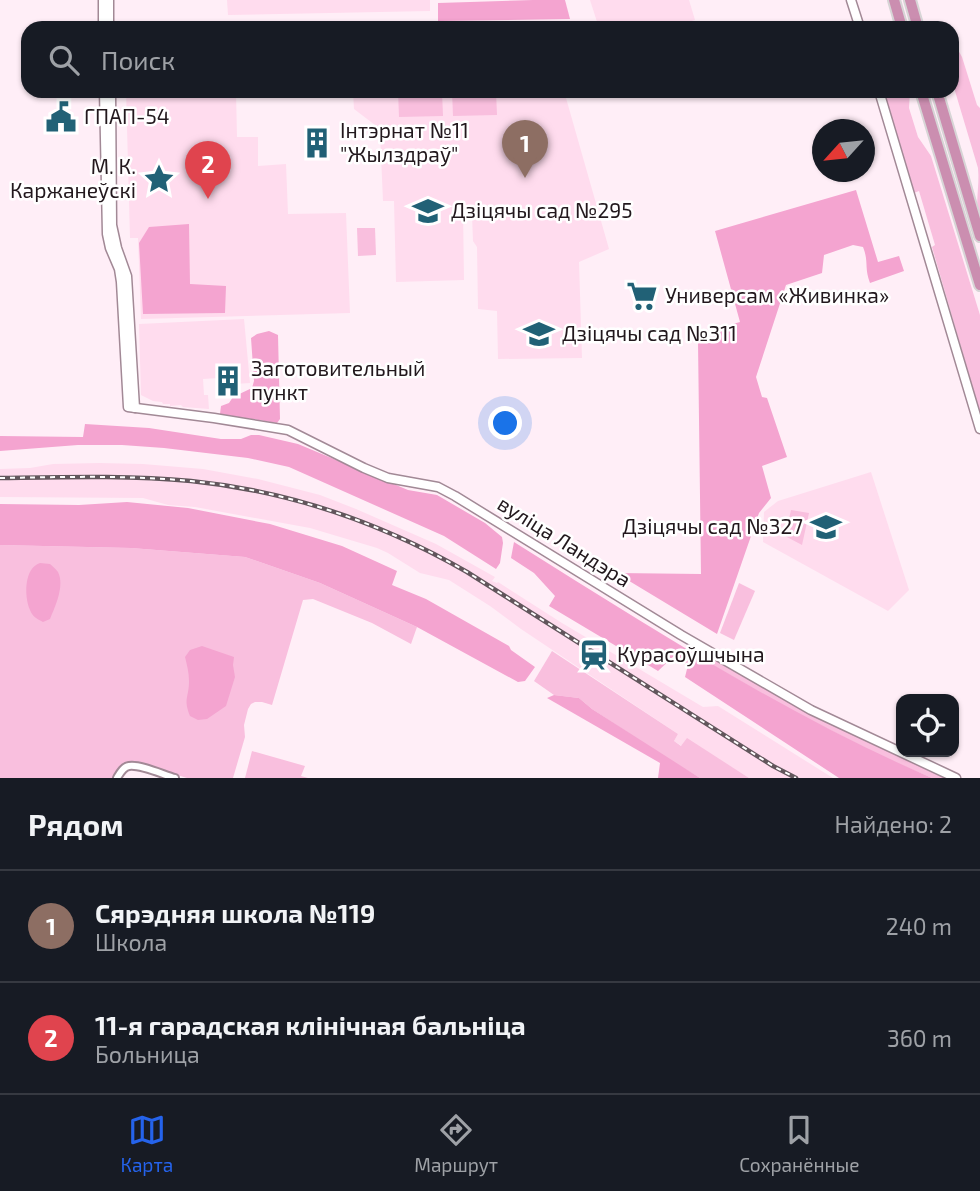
<!DOCTYPE html>
<html lang="ru">
<head>
<meta charset="utf-8">
<style>
	body { margin:0; font-family:"Exo 2",sans-serif; background:#20242c; color:#f1f3f6 }
	.controls { position:absolute; right:21px; bottom:21px; display:grid; overflow:hidden; border-radius:14px; box-shadow:0 2px 5px #0004 }
	.controls button { width:63px; height:63px; display:grid; place-items:center; padding:0; border:0; border-bottom:2px solid #363941; background:#171b24; color:#f1f3f6; font:35px sans-serif }
	.compass { position:absolute; left:812px; top:119px; width:63px; height:63px; border-radius:50%; background:#171b24; box-shadow:0 2px 5px #0004; rotate:243deg }
	.you { position:absolute; left:506px; top:424px; width:24px; height:24px; margin:-18px; border:5px solid #fff; border-radius:50%; background:#1a73e8; box-shadow:0 0 0 10px #1a73e833 }
	.badge { display:grid; place-items:center; width:46px; height:46px; border-radius:50%; background:#2563eb; color:#fff; font-size:23px; font-weight:700 }
	.pin { position:absolute; translate:-50% -58px; filter:drop-shadow(0 2px 4px #0008) }
	.pin::after { content:''; position:absolute; top:37px; width:24px; height:21px; background:inherit; clip-path:polygon(0 0,100% 0,50% 100%) }
	.list { margin:0; padding:0; list-style:none }
	h2 { display:flex; justify-content:space-between; align-items:center; height:91px; margin:0; padding:0 28px; font-size:30px }
	h2 small { font-size:23px; font-weight:400; color:#9ea1a6 }
	.list li { display:grid; grid-template-columns:46px 1fr auto; gap:21px; align-items:center; box-sizing:border-box; height:112px; padding:0 28px; border-top:2px solid #363941 }
	.list b { display:block; font-size:26px; white-space:nowrap }
	.list p { margin:0; font-size:23px; white-space:nowrap; color:#9ea1a6 }
	.list em { font-size:23px; font-style:normal; color:#9ea1a6 }
	.icon { flex:none; width:38px; height:38px; fill:none; stroke:currentColor; stroke-width:2; stroke-linecap:round; stroke-linejoin:round }
	.map { position:relative; flex:none; width:980px; height:778px; overflow:hidden }
	.search { position:absolute; background:#171b24; box-shadow:0 2px 5px #0004; left:21px; right:21px; top:21px; height:77px; display:flex; align-items:center; gap:18px; box-sizing:border-box; padding:0 24px; border-radius:21px; color:#9ea1a6; font-size:26px }
	.sheet { height:315px; background:#171b24 }
	nav { display:flex; justify-content:space-around; align-items:center; box-sizing:border-box; height:98px; border-top:2px solid #363941; background:#171b24; font-size:19px; color:#9ea1a6 }
	nav a { display:grid; justify-items:center; gap:4px }
	nav .on { color:#2563eb }
	.map>svg:first-child { display:block }
	.built { fill:#ffdcee }
	.green { fill:#f9bfde }
	.forest { fill:#f4a4d0 }
	.lines { fill:none; stroke-linecap:round; stroke-linejoin:round }
	.minor-casing { stroke:#a28996; stroke-width:10 }
	.tertiary-casing { stroke:#a28996; stroke-width:11 }
	.trunk-casing { stroke:#d7d5d6; stroke-width:14 }
	.minor { stroke:#fff; stroke-width:6 }
	.tertiary { stroke:#fff; stroke-width:8 }
	.trunk { stroke:#cb8eb0; stroke-width:10 }
	.rail-casing { stroke:#62565c; stroke-width:4.5 }
	.rail { stroke:#fff; stroke-width:2; stroke-dasharray:5; stroke-linecap:butt }
	.labels { text-anchor:middle; stroke-width:5; stroke-linejoin:round; paint-order:stroke }
	.poi-label { font-size:21px; fill:#22181d; stroke:#fff; text-anchor:start }
	.street-label { font-size:21px; fill:#22181d; stroke:#fff }
</style>
</head>
<body>
<div class="map">
<svg width="980" height="778" viewBox="0 0 980 778">
	<rect width="100%" height="100%" fill="#ffeef7"/>
	<g class="built">
		<polygon points="227,0 430,0 430,11 228,15"/>
		<polygon points="590,0 689,0 695,20 669,28 599,28"/>
		<polygon points="126,91 236,91 237,137 258,137 258,166 286,164 288,214 346,213 350,313 141,319 138,238 130,238"/>
		<polygon points="353,91 564,91 609,249 579,262 582,358 498,359 497,311 478,309 477,247 473,241 472,215 463,210 464,280 396,282 394,201 383,201 380,133 375,125 354,109"/>
		<polygon points="244,319 250,383 235,384 234,377 203,379 204,395 208,395 209,409 183,407 181,405 170,406 170,404 163,404 162,402 153,401 141,395 139,324"/>
		<polygon points="99,463 143,464 203,469 258,479 320,495 356,509 436,544 495,577 492,581 497,583 498,582 562,623 703,707 718,706 833,778 749,778 687,739 682,746 674,741 678,734 521,629 490,606 449,580 420,573 388,553 377,548 310,528 195,507 168,505 143,498 0,497 0,469 30,468 53,464"/>
		<polygon points="871,472 909,590 888,611 763,542 764,512 778,501"/>
	</g>
	<g class="green">
		<path d="M952,39L962,57L977,105L980,108V224C974,204 980,188 978,168L952,81Z"/>
		<polygon points="398,91 442,91 443,116 399,117"/>
		<polygon points="452,91 496,91 497,115 453,116"/>
		<polygon points="883,91 910,91 909,108 918,137 931,156 980,315 980,413 932,247 935,245 919,191 914,193"/>
		<polygon points="357,228 375,228 376,255 358,256"/>
		<polygon points="791,510 809,513 802,545 785,536"/>
		<polygon points="0,545 131,548 245,557 320,583 417,627 411,644 372,623 313,599 303,600 272,705 262,702 255,702 251,704 248,709 244,725 245,737 233,778 187,778 141,764 128,762 121,766 113,778 0,778"/>
		<polygon points="739,583 755,591 734,640 720,633"/>
		<polygon points="694,646 808,712 946,778 932,778 885,758 789,709 690,652"/>
		<polygon points="552,651 678,734 674,741 681,746 687,738 749,778 700,778 667,758 592,709 579,698 554,695 534,681"/>
		<polygon points="252,751 305,766 301,776 308,778 245,778"/>
	</g>
	<g class="forest">
		<polygon points="533,0 565,0 570,19 438,21 438,3"/>
		<path d="M856,190L878,262L899,256L904,271L870,283C864,267 869,262 863,247L853,245L824,255L822,273L786,285L756,377L762,397L767,398L787,457L762,466L771,498L759,513L717,634L616,573L701,574L698,342L716,336L714,329L740,322L715,231Z"/>
		<polygon points="189,224 190,284 226,286 225,313 143,314 139,243 149,227"/>
		<polygon points="269,331 278,335 280,419 277,423 220,414 221,406 229,403 233,397 252,388 254,381 251,338 257,334"/>
		<polygon points="85,424 149,428 221,439 241,439 251,435 259,435 298,444 408,490 437,495 485,523 502,537 503,543 500,563 496,569 444,536 289,467 248,458 164,448 122,445 78,445 0,451 0,436 83,437"/>
		<polygon points="127,502 188,508 270,524 342,546 397,571 392,585 426,599 509,646 511,650 535,667 525,681 518,682 417,627 320,583 245,557 131,548 0,545 0,504 79,505"/>
		<path d="M514,542C650,627 784,714 932,778H839L685,677L688,665L674,656L658,671L549,606L555,596L534,573L511,558Z"/>
		<path d="M40,563L50,564C53,567 56,569 58,572C65,586 55,607 50,619L43,622C37,619 32,616 30,610C24,596 24,568 40,563Z"/>
		<path d="M202,646L234,657L233,665L235,677L226,706L207,719L198,720L190,716C183,698 189,698 189,681C189,673 187,665 185,657L190,650Z"/>
		<polygon points="554,695 579,698 592,709 700,778 658,778 660,763 547,698"/>
	</g>
	<g class="lines">
		<g class="minor-casing">
			<path id="minor" d="M117,778C120,773 123,767 129,766C140,764 164,775 175,778"/>
		</g>
		<g class="tertiary-casing">
			<g id="tertiary">
				<polyline points="103,0 103,28"/>
				<polyline points="109,0 109,28"/>
				<polyline points="851,0 860,28"/>
				<polyline points="104,91 107,234 110,248 119,269 121,282 128,407 214,418 288,430 364,468 388,478 438,487 455,496 681,635 811,710 956,778"/>
				<polyline points="111,91 112,225 117,248 127,276 135,408"/>
				<polyline points="879,91 980,429"/>
			</g>
		</g>
		<g class="trunk-casing">
			<g id="trunk">
				<polyline points="894,0 902,28"/>
				<polyline points="910,0 918,28"/>
				<polyline points="921,91 980,285"/>
				<polyline points="937,91 980,236"/>
			</g>
		</g>
		<use href="#minor" class="minor"/>
		<use href="#tertiary" class="tertiary"/>
		<use href="#trunk" class="trunk"/>
		<g class="rail-casing">
			<path id="rail" d="M0,478C64,477 128,475 191,481C289,491 382,523 467,572L773,766L796,778"/>
		</g>
		<use href="#rail" class="rail"/>
	</g>
	<defs>
		<g id="civic-bare" transform="scale(2.415)"><path d="M-.6-6.5H3V-4.5H.6V-3L4-1V1h2V6H-6V1h2V-1L-.6-3ZM-1.2 2.5V6h2.4V2.5Z" fill="#216176" stroke="#fff" stroke-width="2.5" paint-order="stroke"/></g>
		<g id="building-bare" transform="scale(2.415)"><path d="M-4-6H4V6H1V3H-1V6H-4ZM-2.5-4.3h1.7v1.8h-1.7ZM.8-4.3h1.7v1.8H.8ZM-2.5-1h1.7V.8h-1.7ZM.8-1h1.7V.8H.8Z" fill="#216176" stroke="#fff" stroke-width="2.5" paint-order="stroke"/></g>
		<g id="sight-bare" transform="scale(2.415)"><path d="M0-6L1.8-2.2L6-1.7L2.9 1.2L3.7 5.4L0 3.3L-3.7 5.4L-2.9 1.2L-6-1.7L-1.8-2.2Z" fill="#216176" stroke="#fff" stroke-width="2.5" paint-order="stroke"/></g>
		<g id="school-bare" transform="scale(2.415)"><path d="M0-5L7-2L0 1L-7-2ZM-4 1L0 2.5L4 1V4Q0 6-4 4Z" fill="#216176" stroke="#fff" stroke-width="2.5" paint-order="stroke"/></g>
		<g id="supermarket-bare" transform="scale(2.415)"><path d="M-6-5.5h2.5l.6 2H6L4.5 2H-2.5L-4.4-4H-6ZM-1.5 3.2a1.3 1.3 0 1 0 .1 0ZM3 3.2a1.3 1.3 0 1 0 .1 0Z" fill="#216176" stroke="#fff" stroke-width="2.5" paint-order="stroke"/></g>
		<g id="station-bare" transform="scale(2.415)"><path d="M-3-6H3Q5-6 5-4V2Q5 4 3 4L4.5 6H3L1.5 4h-3L-3 6H-4.5L-3 4Q-5 4-5 2V-4Q-5-6-3-6ZM-3.5-4v3h7v-3ZM-3.5 1v1.5H-2V1ZM2 1v1.5H3.5V1Z" fill="#216176" stroke="#fff" stroke-width="2.5" paint-order="stroke"/></g>
	</defs>
	<g fill-rule="evenodd">
		<use href="#civic-bare" x="61" y="117"/>
		<use href="#building-bare" x="317" y="143"/>
		<use href="#sight-bare" x="159" y="179"/>
		<use href="#school-bare" x="428" y="211"/>
		<use href="#supermarket-bare" x="642" y="296"/>
		<use href="#school-bare" x="539" y="334"/>
		<use href="#building-bare" x="228" y="381"/>
		<use href="#school-bare" x="826" y="527"/>
		<use href="#station-bare" x="594" y="655"/>
	</g>
	<g class="labels">
		<g class="poi-label">
			<text x="84" y="124">ГПАП-54</text>
			<text x="340" y="138">Інтэрнат №11<tspan x="340" dy="24">"Жылздраў"</tspan></text>
			<text x="136" y="174" text-anchor="end">М. К.<tspan x="136" dy="24">Каржанеўскі</tspan></text>
			<text x="451" y="218">Дзіцячы сад №295</text>
			<text x="665" y="303">Универсам «Живинка»</text>
			<text x="562" y="341">Дзіцячы сад №311</text>
			<text x="251" y="376">Заготовительный<tspan x="251" dy="24">пункт</tspan></text>
			<text x="803" y="534" text-anchor="end">Дзіцячы сад №327</text>
			<text x="617" y="662">Курасоўшчына</text>
		</g>
		<g class="street-label">
			<text transform="translate(564 542) rotate(32)" y="7">вуліца Ландэра</text>
		</g>
	</g>
</svg>
<div class="controls">
<button><svg class="icon" aria-label="locate" viewBox="0 0 24 24"><circle cx="12" cy="12" r="6"/><path d="M12 2v4M12 18v4M2 12h4M18 12h4"/></svg></button>
</div>
<svg class="compass" viewBox="-18 -18 36 36"><path d="M0-13l5 13h-10z" fill="#e53935"/><path d="M0 13l5-13h-10z" fill="#9ea1a6"/></svg>
<div class="you"></div>
<div class="pin badge" style="left:525px;top:178px;background:#8d6e63">1</div>
<div class="pin badge" style="left:208px;top:199px;background:#e0444e">2</div>
<div class="search"><svg class="icon" aria-label="search" viewBox="0 0 24 24"><circle cx="10" cy="10" r="6"/><path d="M15 15l6 6"/></svg>Поиск</div>
</div>
<section class="sheet">
<h2>Рядом<small>Найдено: 2</small></h2>
<ul class="list">
<li><span class="badge" style="background:#8d6e63">1</span><div><b>Сярэдняя школа №119</b><p>Школа</p></div><em>240 m</em></li>
<li><span class="badge" style="background:#e0444e">2</span><div><b>11-я гарадская клінічная бальніца</b><p>Больница</p></div><em>360 m</em></li>
</ul>
</section>
<nav>
<a class="on"><svg class="icon" aria-label="map" viewBox="0 0 24 24"><path d="M3 6l6-2 6 2 6-2v14l-6 2-6-2-6 2zM9 4v14M15 6v14"/></svg>Карта</a>
<a><svg class="icon" aria-label="directions" viewBox="0 0 24 24"><path d="M12 3l9 9-9 9-9-9zM9 14v-3h6M13 9l2 2-2 2"/></svg>Маршрут</a>
<a><svg class="icon" aria-label="saved" viewBox="0 0 24 24"><path d="M7 4h10v16l-5-4-5 4z"/></svg>Сохранённые</a>
</nav>
</body>
</html>
